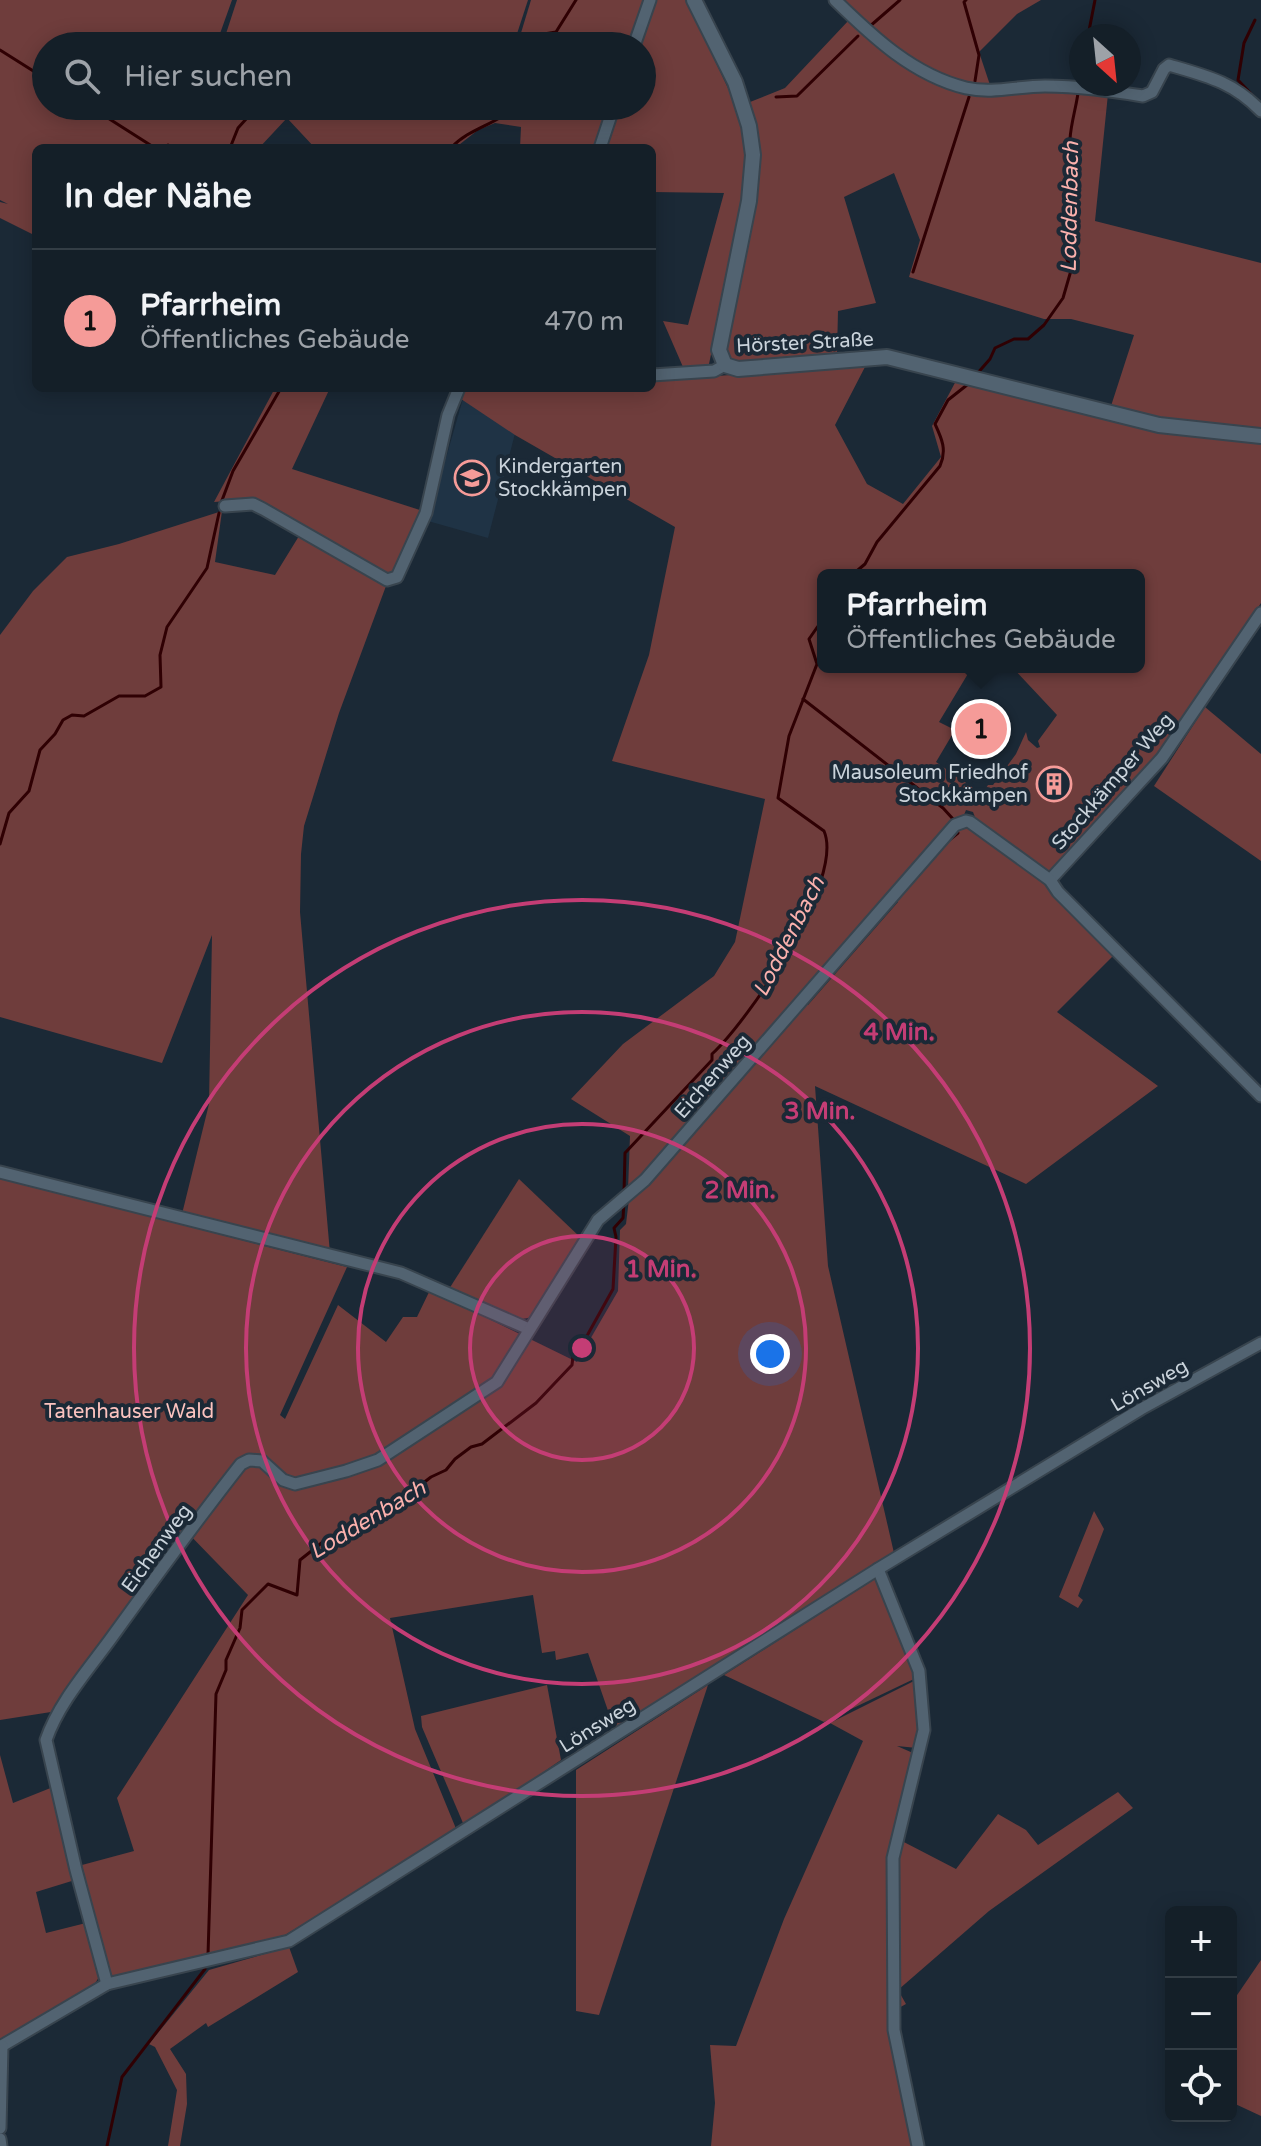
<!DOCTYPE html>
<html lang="de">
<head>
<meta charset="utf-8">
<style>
	body { margin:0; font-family:"Varela Round",sans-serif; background:#212c34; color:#f1f3f6 }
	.controls { position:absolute; right:24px; bottom:24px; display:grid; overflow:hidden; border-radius:12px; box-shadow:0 4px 20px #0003 }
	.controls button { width:72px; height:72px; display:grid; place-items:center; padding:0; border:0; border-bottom:2px solid #333d45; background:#141f28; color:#f1f3f6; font:40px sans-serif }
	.compass { position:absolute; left:1069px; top:24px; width:72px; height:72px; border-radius:50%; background:#141f28; box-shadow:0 4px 20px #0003; rotate:153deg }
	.you { position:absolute; left:770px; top:1354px; width:28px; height:28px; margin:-20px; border:6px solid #fff; border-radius:50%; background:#1a73e8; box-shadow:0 0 0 12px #1a73e833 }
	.badge { display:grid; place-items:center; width:52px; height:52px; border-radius:50%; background:#f59b98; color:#111; font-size:26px; font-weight:700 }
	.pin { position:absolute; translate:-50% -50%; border:4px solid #fff; box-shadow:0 2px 8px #0006 }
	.popup { position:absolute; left:817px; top:569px; width:328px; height:104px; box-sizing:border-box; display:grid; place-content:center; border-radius:12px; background:#141f28; filter:drop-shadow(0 2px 6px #0005); font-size:26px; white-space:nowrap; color:#9da2a8 }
	.popup b { font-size:30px; color:#f1f3f6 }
	.popup::after { content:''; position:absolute; left:50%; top:100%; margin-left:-16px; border:16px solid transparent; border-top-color:#141f28 }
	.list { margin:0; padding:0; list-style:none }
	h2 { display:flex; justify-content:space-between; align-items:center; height:104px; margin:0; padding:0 32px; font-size:34px }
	h2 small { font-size:26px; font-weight:400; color:#9da2a8 }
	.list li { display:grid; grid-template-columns:52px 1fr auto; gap:24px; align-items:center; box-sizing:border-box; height:144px; padding:0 32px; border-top:2px solid #333d45 }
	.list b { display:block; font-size:30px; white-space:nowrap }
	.list p { margin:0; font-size:26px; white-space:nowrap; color:#9da2a8 }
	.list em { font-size:26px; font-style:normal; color:#9da2a8 }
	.icon { flex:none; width:44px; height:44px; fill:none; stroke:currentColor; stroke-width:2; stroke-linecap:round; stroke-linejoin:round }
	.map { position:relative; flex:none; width:1261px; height:2146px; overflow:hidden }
	.search { position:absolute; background:#141f28; box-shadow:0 4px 20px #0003; left:32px; top:32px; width:624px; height:88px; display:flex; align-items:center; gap:20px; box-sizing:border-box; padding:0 28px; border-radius:44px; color:#9da2a8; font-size:30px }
	.panel { position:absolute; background:#141f28; box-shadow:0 4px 20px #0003; left:32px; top:144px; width:624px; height:248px; border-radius:12px }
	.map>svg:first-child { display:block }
	.built { fill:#1f3345 }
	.green { fill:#6f3d3c; fill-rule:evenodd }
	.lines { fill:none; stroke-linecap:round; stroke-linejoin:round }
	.stream { stroke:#2f0003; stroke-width:3 }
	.minor-casing { stroke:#38444e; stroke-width:15 }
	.tertiary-casing { stroke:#38444e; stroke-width:18 }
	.minor { stroke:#526371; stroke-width:11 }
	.tertiary { stroke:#526371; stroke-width:14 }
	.ring { fill:none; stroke:#c43d75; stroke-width:4 }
	.labels { text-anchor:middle; stroke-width:8; stroke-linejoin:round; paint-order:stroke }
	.street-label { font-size:20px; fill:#cad3db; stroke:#1b2936 }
	.poi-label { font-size:20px; fill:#cad3db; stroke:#1b2936; text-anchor:start }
	.park-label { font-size:20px; fill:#fcc3bf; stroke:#1b2936 }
	.water-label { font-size:22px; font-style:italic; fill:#fbb1ad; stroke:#1b2936 }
	.centre { fill:#c43d75; stroke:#1b2936; stroke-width:4 }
	.ring-label { font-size:24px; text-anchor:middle; font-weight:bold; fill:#c43d75; stroke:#1b2936; stroke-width:8; stroke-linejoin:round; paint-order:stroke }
</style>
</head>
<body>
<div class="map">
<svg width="1261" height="2146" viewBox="0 0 1261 2146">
	<rect width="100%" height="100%" fill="#1b2936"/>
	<polygon class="built" points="466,388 519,418 488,538 428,521"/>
	<g class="green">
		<polygon points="0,0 232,0 217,42 220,46 46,46 46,106 611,106 596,148 520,148 521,127 495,123 478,130 455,148 315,148 287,118 259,148 36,148 36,236 0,218 0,202 8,204 0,200"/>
		<polygon points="237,0 528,0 513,46 222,46"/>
		<polygon points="531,0 645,0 626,46 517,46"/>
		<path d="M655,0H686L737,107L744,128L747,157L743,200L709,364L717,376L866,365L835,425L867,484L903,504L941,457L932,426L957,379L1261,442V603L1161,752L1055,868L1048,871L1040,868L976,820L973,812L966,810L964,815L954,821L643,1177L628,1190L630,1136L571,1099L623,1044L714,976L735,942L765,799L612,761L649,655L675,527L515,435L461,399L466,388H652V370L683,367L663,321L688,325L724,193L652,192V148H605L619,106H642V46H640ZM823,575H1139V667H1012L1057,715L1038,741L1040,747L1037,748L1028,740L1026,732L1016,754L993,785H988L982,794L936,762L955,730L939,722L972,667H823Z"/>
		<path d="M843,0H1041L1017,14L979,52L991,88C929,81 885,42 843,0Z"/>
		<polygon points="849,20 968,94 992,97 994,94 1044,89 1108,94 1095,221 1261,263 1261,430 1161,418 1111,406 1134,335 1071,319 1044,319 909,277 920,240 894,173 844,197 876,303 838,311 837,354 734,362 727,355 727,348 760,175 760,153 750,102 785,88"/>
		<polygon points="275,388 330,388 292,469 423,511 395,573 386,576 270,505 255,499 214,502"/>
		<polygon points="222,511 215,562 275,575 299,536 386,586 339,713 304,826 301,854 300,912 330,1253 182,1214 209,1104 212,935 162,1063 0,1017 0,635 33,591 67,557 119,544"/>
		<polygon points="1205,707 1261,754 1261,861 1154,786"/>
		<polygon points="966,828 973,830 1044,884 1114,955 1057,1012 1158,1086 1026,1184 815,1086 828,1266 894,1553 614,1728 588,1653 556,1660 555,1651 542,1653 533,1595 390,1618 415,1729 457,1831 285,1935 120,1978 109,1975 82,1865 134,1851 117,1798 248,1595 184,1529 51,1712 0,1720 0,1178 347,1267 280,1415 285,1419 338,1305 386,1342 403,1317 417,1317 430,1290 577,1362 618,1291 620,1230 626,1224 629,1199 804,1002 808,1005 898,902 895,899 955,832"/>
		<polygon points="519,1179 581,1238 533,1317 522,1319 449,1289"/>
		<polygon points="1094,1511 1104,1529 1078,1596 1083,1600 1078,1608 1059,1597"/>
		<polygon points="878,1577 916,1678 824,1722 724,1675"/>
		<polygon points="916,1680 921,1729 917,1748 897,1746 913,1753 900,1840 956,1869 998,1814 1026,1830 1038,1845 1118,1792 1133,1808 989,1911 898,1990 906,2004 895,2010 893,2030 917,2146 711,2146 715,2103 710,2045 736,2046 784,1919 863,1741 830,1723"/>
		<polygon points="547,1685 561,1760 468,1824 463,1823 422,1727 421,1716"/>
		<polygon points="708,1685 599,2015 576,2011 576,1770"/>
		<polygon points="0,1755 13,1803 53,1787 75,1880 36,1892 46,1933 86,1923 101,1974 92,1988 0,2041"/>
		<polygon points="289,1947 298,1972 208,2027 206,2023 170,2049 186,2074 187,2104 180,2146 168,2146 177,2090 155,2047 149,2044 209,1970"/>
		<polygon points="1261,1960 1261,2116 1231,2102 1231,2004"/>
	</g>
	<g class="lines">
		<g class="stream">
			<polyline points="966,0 964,2 979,55 975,81"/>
			<polyline points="1255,20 1244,43 1238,80 1255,98"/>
			<polyline points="869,27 900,0"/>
			<polyline points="1088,36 1095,0"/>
			<polyline points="529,46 538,35 556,32 576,0"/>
			<polyline points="0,50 46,79"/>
			<polyline points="1079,83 1081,74"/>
			<polyline points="776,97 797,96 858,36"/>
			<polyline points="89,106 155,148"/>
			<polyline points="168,145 172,148"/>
			<polyline points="230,148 238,128 257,107"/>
			<path d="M451,148C470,127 500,124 513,106"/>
			<polyline points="913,272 969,97"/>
			<path d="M976,375L990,359L995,348L1014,339H1028L1044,325L1063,298L1072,267C1057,251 1070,232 1072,215C1073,206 1073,197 1074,188L1072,185C1076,171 1068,154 1070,139C1071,123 1076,108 1078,93"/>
			<polyline points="221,503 233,471 281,388"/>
			<path d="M852,575L865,564L877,542L940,466C947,450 942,439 935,424L948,400L967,385"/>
			<polyline points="803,699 943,808 953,819"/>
			<polyline points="948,841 958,833"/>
			<polyline points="0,844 9,813 29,791 40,750 55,734 63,720 72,715 84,716 119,696 145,696 161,687 160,655 167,627 207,568 219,513"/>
			<path d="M624,1193L625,1153L712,1060V1054C748,1021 845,880 824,831L778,798L789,736L817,664L809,639L823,619"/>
			<polyline points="208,1955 216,1694 226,1670 226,1660 240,1628 242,1610 268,1584 297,1595 300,1560 324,1541 329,1541 352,1522 389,1503 397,1503 431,1477 446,1470 455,1459 471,1447 482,1444 536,1403 553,1385 572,1365 573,1356 588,1334 613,1289 616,1237 614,1228 623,1218 624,1202"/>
			<polyline points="107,2146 122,2077 205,1969"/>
		</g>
		<g class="minor-casing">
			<g id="minor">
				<path d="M835,0C873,37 913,75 966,88C993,94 1018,86 1045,86C1078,86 1111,91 1143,96L1152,92L1164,69L1169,65C1207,76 1233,82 1261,111"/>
				<polyline points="634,46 650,0"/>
				<polyline points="600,148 614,106"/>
				<polyline points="652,375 714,371 725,365"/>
				<polyline points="225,506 253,504 263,509 387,580 397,577 426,513 448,415 459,388"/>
				<polyline points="1050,880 1162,758 1261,613"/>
				<polyline points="0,1172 401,1273 529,1329"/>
				<polyline points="878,1569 919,1671 924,1730 893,1858 894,2030 918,2146"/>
				<path d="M107,1984L76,1870L46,1740C59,1702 89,1669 112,1637C154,1579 196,1521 241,1464L249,1460L262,1461L283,1480L295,1484L346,1471L378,1460L497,1382L598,1220L645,1180L955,825L966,821L970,822L1050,880L1058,892L1261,1096"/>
				<polyline points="0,2047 107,1984 289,1941 878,1569 1141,1409 1261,1343"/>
				<polyline points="0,2128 2,2046"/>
				<polyline points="0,2139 1,2146"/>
			</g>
		</g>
		<g class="tertiary-casing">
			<polyline id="tertiary" points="694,0 735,82 749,126 753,155 749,201 719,350 725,365 738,369 887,357 1159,425 1261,436"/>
		</g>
		<use href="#minor" class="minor"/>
		<use href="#tertiary" class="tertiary"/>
	</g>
	<circle cx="582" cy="1348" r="112" fill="#c43d75" fill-opacity=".12"/>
	<g class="ring">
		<circle cx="582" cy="1348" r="112"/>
		<circle cx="582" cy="1348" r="224"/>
		<circle cx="582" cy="1348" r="336"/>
		<circle cx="582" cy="1348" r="448"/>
	</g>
	<defs>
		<g id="school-ring" transform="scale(1.8)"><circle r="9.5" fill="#1b2936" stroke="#f59b98" stroke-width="1.5"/><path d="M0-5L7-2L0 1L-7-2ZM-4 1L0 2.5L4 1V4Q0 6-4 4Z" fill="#f59b98"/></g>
		<g id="building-ring" transform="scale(1.8)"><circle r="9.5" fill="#1b2936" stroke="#f59b98" stroke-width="1.5"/><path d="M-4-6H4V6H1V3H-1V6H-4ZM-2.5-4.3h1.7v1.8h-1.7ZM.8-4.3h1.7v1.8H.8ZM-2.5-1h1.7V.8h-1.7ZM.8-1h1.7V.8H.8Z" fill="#f59b98"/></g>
	</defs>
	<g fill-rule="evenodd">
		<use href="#school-ring" x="472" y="478"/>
		<use href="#building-ring" x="1054" y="784"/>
	</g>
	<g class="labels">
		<g class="street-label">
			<text transform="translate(805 342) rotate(-3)" y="7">Hörster Straße</text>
			<text transform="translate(1112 781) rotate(-49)" y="7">Stockkämper Weg</text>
			<text transform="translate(712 1076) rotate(-49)" y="7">Eichenweg</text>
			<text transform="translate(1149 1385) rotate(-30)" y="7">Lönsweg</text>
			<text transform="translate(156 1548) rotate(-54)" y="7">Eichenweg</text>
			<text transform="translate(597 1725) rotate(-32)" y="7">Lönsweg</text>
		</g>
		<g class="poi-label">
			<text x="498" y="473">Kindergarten<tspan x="498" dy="23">Stockkämpen</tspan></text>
			<text x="1028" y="779" text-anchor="end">Mausoleum Friedhof<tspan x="1028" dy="23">Stockkämpen</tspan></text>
		</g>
		<g class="park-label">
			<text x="129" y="1418">Tatenhauser Wald</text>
		</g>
		<g class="water-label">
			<text transform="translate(1069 207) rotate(-89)" y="8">Loddenbach</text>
			<text transform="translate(788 936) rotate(-63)" y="8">Loddenbach</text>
			<text transform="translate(367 1519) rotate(-31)" y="8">Loddenbach</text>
		</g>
	</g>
	<circle cx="582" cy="1348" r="12" class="centre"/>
	<g class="ring-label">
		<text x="899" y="1040">4 Min.</text>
		<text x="820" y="1119">3 Min.</text>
		<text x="740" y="1198">2 Min.</text>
		<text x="661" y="1277">1 Min.</text>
	</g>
</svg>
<div class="controls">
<button>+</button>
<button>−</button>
<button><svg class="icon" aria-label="locate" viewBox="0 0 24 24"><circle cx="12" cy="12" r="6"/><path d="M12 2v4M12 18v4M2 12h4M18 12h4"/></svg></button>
</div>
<svg class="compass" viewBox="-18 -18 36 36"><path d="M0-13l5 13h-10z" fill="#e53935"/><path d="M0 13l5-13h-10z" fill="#9da2a8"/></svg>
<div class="you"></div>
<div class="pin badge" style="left:981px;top:729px">1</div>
<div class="popup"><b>Pfarrheim</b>Öffentliches Gebäude</div>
<div class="search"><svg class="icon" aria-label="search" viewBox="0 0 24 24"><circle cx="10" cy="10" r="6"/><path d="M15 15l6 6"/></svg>Hier suchen</div>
<section class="panel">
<h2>In der Nähe<small></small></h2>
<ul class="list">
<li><span class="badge">1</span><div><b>Pfarrheim</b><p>Öffentliches Gebäude</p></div><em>470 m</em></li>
</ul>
</section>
</div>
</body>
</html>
